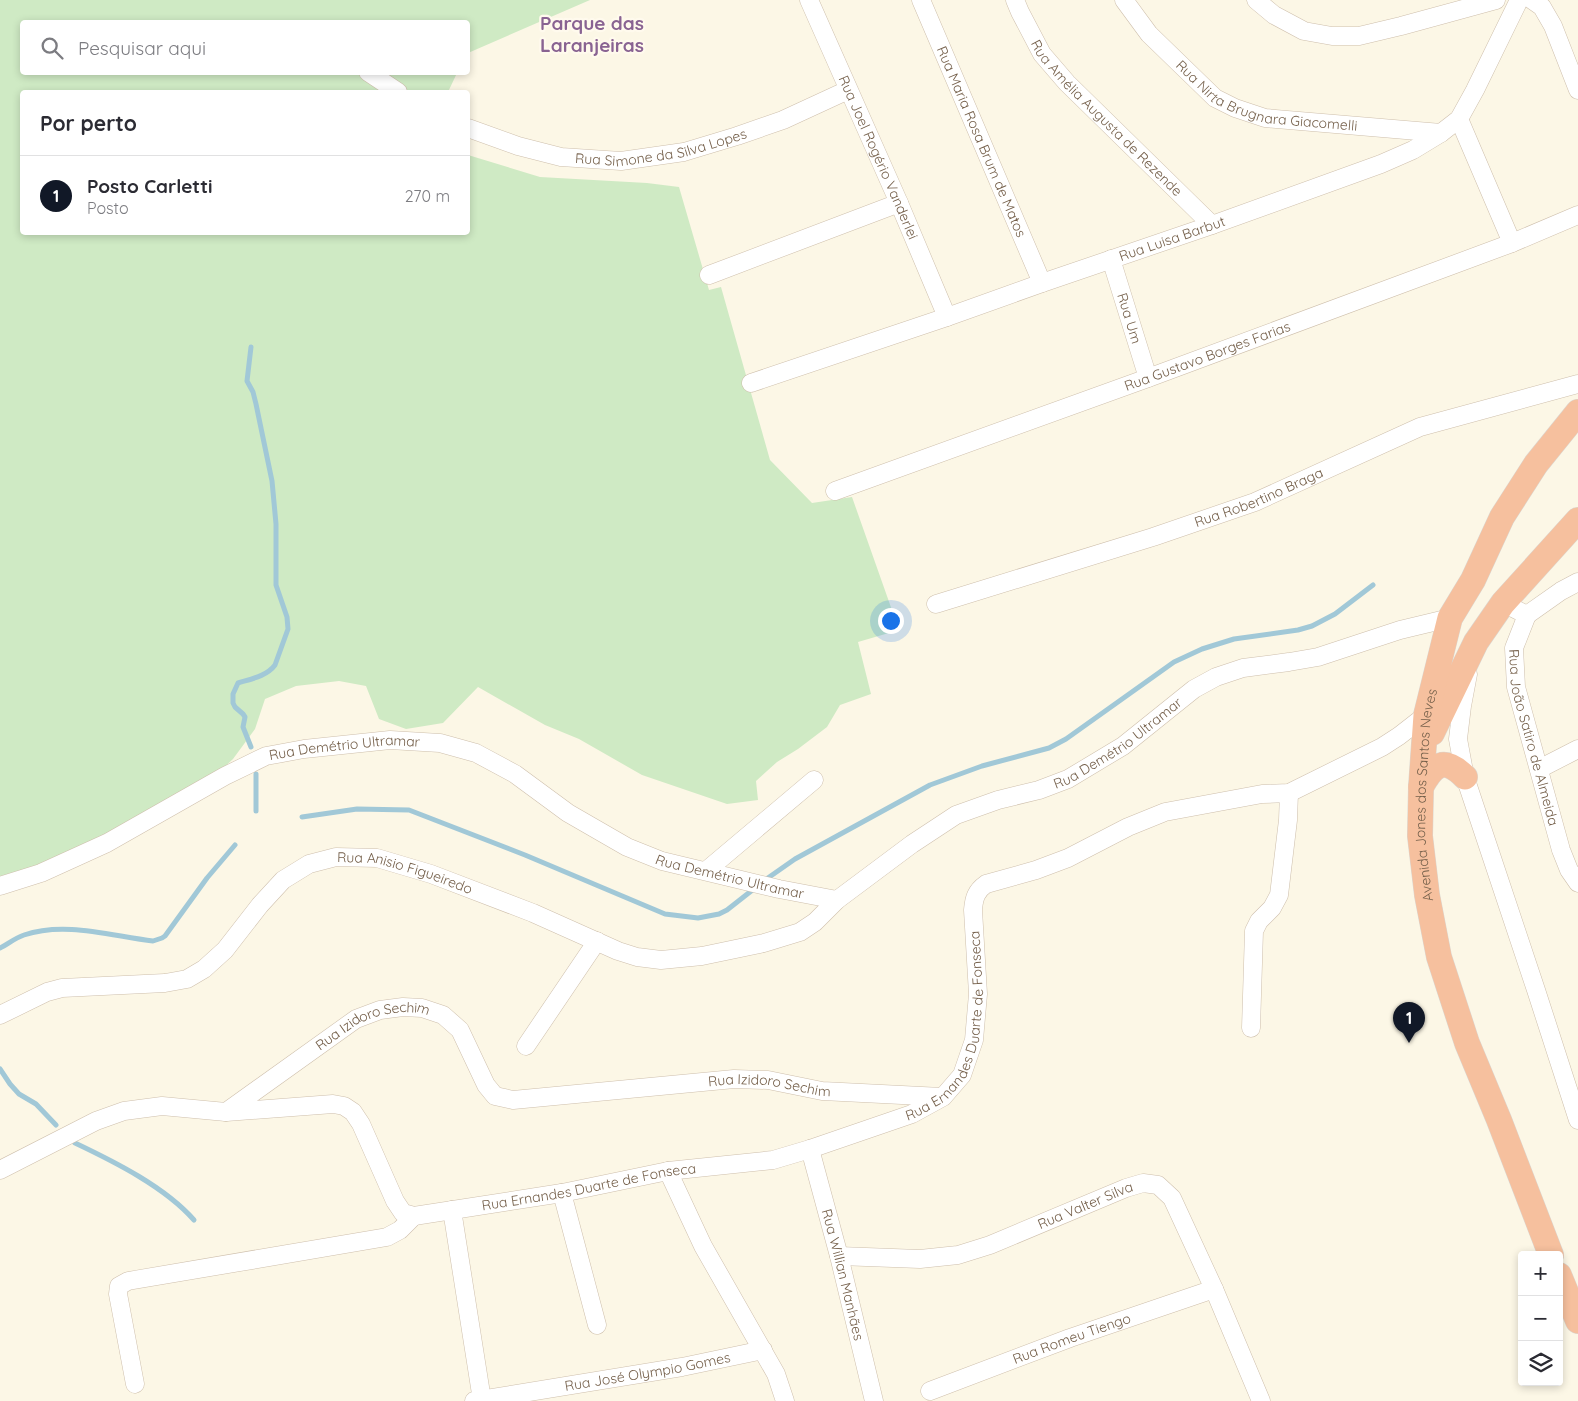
<!DOCTYPE html>
<html lang="pt">
<head>
<meta charset="utf-8">
<style>
	body { margin:0; font-family:Quicksand,sans-serif; background:#f2f2f3; color:#2b2b33 }
	.controls { position:absolute; right:15px; bottom:15px; display:grid; overflow:hidden; border-radius:5px; box-shadow:0 2px 8px #0003 }
	.controls button { width:45px; height:45px; display:grid; place-items:center; padding:0; border:0; border-bottom:1px solid #e1e1e2; background:#fff; color:#2b2b33; font:25px sans-serif }
	.you { position:absolute; left:890px; top:620px; width:18px; height:18px; margin:-12px; border:4px solid #fff; border-radius:50%; background:#1a73e8; box-shadow:0 0 0 8px #1a73e833 }
	.badge { display:grid; place-items:center; width:32px; height:32px; border-radius:50%; background:#111827; color:#fff; font-size:16px; font-weight:700 }
	.pin { position:absolute; translate:-50% -41px; filter:drop-shadow(0 1px 2px #0008) }
	.pin::after { content:''; position:absolute; top:26px; width:18px; height:15px; background:inherit; clip-path:polygon(0 0,100% 0,50% 100%) }
	.list { margin:0; padding:0; list-style:none }
	h2 { display:flex; justify-content:space-between; align-items:center; height:65px; margin:0; padding:0 20px; font-size:21px }
	h2 small { font-size:16px; font-weight:400; color:#7c7c81 }
	.list li { display:grid; grid-template-columns:32px 1fr auto; gap:15px; align-items:center; box-sizing:border-box; height:80px; padding:0 20px; border-top:1px solid #e1e1e2 }
	.list b { display:block; font-size:19px; white-space:nowrap }
	.list p { margin:0; font-size:16px; white-space:nowrap; color:#7c7c81 }
	.list em { font-size:16px; font-style:normal; color:#7c7c81 }
	.icon { flex:none; width:28px; height:28px; fill:none; stroke:currentColor; stroke-width:2; stroke-linecap:round; stroke-linejoin:round }
	.map { position:relative; flex:none; width:1578px; height:1401px; overflow:hidden }
	.search { position:absolute; background:#fff; box-shadow:0 2px 8px #0003; left:20px; top:20px; width:450px; height:55px; display:flex; align-items:center; gap:12px; box-sizing:border-box; padding:0 18px; border-radius:5px; color:#7c7c81; font-size:19px }
	.panel { position:absolute; background:#fff; box-shadow:0 2px 8px #0003; left:20px; top:90px; width:450px; height:145px; border-radius:5px }
	.map>svg:first-child { display:block }
	.green { fill:#cfeac4 }
	.lines { fill:none; stroke-linecap:round; stroke-linejoin:round }
	.stream { stroke:#a1c8d7; stroke-width:5 }
	.minor-casing { stroke:#cebfac; stroke-width:19 }
	.highway-casing { stroke:#dbd6d0; stroke-width:26 }
	.minor { stroke:#fff; stroke-width:18 }
	.highway { stroke:#f6c09e; stroke-width:25 }
	.labels { text-anchor:middle; stroke-width:4.5; stroke-linejoin:round; paint-order:stroke }
	.street-label { font-size:14px; fill:#75604b; stroke:#fffaed }
	.district-label { font-size:19px; font-weight:bold; fill:#896392; stroke:#fffaed }
</style>
</head>
<body>
<div class="map">
<svg width="1578" height="1401" viewBox="0 0 1578 1401">
	<rect width="100%" height="100%" fill="#fcf7e6"/>
	<polygon class="green" points="0,0 590,0 468,53 468,22 22,22 22,72 457,73 448,92 22,92 22,232 468,232 468,155 540,177 647,183 679,187 709,290 721,287 770,460 812,503 852,497 899,630 858,642 871,694 840,705 827,727 798,749 777,762 756,781 758,800 727,804 642,775 579,739 545,725 478,687 443,723 406,729 379,719 366,686 339,681 296,686 265,699 255,729 233,759 201,789 48,863 0,879"/>
	<g class="lines">
		<g class="stream">
			<path d="M251,747L243,727L245,717L243,714L235,707L233,703V694L238,683C251,679 267,676 275,665L288,629L287,617L276,585V524L272,481L256,404L253,392L247,381L251,347"/>
			<polyline points="256,774 256,811"/>
			<polyline points="302,817 357,809 409,810 525,855 665,914 698,918 719,914 727,910 755,888"/>
			<polyline points="765,880 795,859 930,785 982,766 1049,748 1066,739 1174,662 1202,649 1234,639 1298,630 1312,626 1335,614 1373,585"/>
			<path d="M0,948C8,944 15,938 24,935C65,921 111,936 153,941L162,938L165,936L207,878L235,845"/>
			<polyline points="0,1069 10,1084 19,1094 36,1104 56,1125"/>
			<path d="M75,1143C115,1162 165,1187 194,1220"/>
		</g>
		<g class="minor-casing">
			<g id="minor">
				<path id="s1" d="M809,0L899,203L947,317"/>
				<path id="s2" d="M921,0L1042,283"/>
				<path id="s3" d="M1015,0L1020,12L1042,54L1067,83L1212,225"/>
				<path id="s4" d="M1124,0L1149,34L1215,98L1235,108L1265,118L1441,133"/>
				<polyline points="1256,0 1274,15 1304,31 1332,36 1359,36 1401,26 1496,0"/>
				<polyline points="1532,0 1542,7 1553,26 1578,90"/>
				<polyline points="368,72 398,92"/>
				<polyline points="1459,119 1512,243"/>
				<path id="s5" d="M468,128L518,146L561,157L621,161L684,152L737,136L783,120L848,90"/>
				<path id="s6" d="M1111,259L1148,378"/>
				<polyline points="709,275 899,203"/>
				<path id="s7" d="M751,383L947,317L1042,283L1212,225L1381,164L1413,150L1441,133L1459,119L1475,90L1519,0"/>
				<path id="s8" d="M835,491L1148,378L1512,243L1578,215"/>
				<path id="s9" d="M1503,603L1527,615L1514,648L1516,687L1561,850L1569,870L1578,883"/>
				<path id="s10" d="M936,604L1153,537L1255,502L1420,427L1578,384"/>
				<polyline points="1527,615 1561,591 1578,582"/>
				<polyline points="1468,674 1462,706 1458,739 1465,777 1536,990 1578,1120"/>
				<polyline points="1539,769 1578,749"/>
				<polyline points="706,871 814,780"/>
				<path id="s11" d="M0,886L41,873L107,843L225,776L266,756L304,749L390,740L440,743L476,753L515,774L568,813L627,847L662,861L779,889L837,900"/>
				<path id="s12" d="M0,1015L47,992L62,988L165,983L187,979L204,969L225,950L260,905L283,880L309,864L336,857L377,858L431,874L533,913L618,951L637,957L661,960L702,956L764,943L800,932L815,922L837,900L912,844L956,815L998,800L1039,790L1068,779L1123,746L1194,689L1216,677L1243,668L1289,662L1318,657L1400,630L1450,618"/>
				<polyline points="1251,1028 1254,931 1259,921 1272,908 1279,895 1288,820 1289,793"/>
				<polyline points="526,1046 597,941"/>
				<path id="s13" d="M226,1112L333,1104L344,1106L353,1112L361,1124L395,1201L403,1213L414,1216L562,1193L668,1171L773,1160L810,1149L912,1114L943,1097L962,1075L974,1040L978,994L973,910C974,898 976,891 986,884L1036,870L1068,858L1128,827L1165,812L1262,794L1289,793L1382,747L1399,736L1426,715"/>
				<path id="s14" d="M810,1149L839,1256L874,1401"/>
				<path id="s15" d="M0,1170L96,1121L124,1111L162,1106L226,1112L356,1019L380,1010L403,1007L422,1008L443,1015L460,1030L486,1085L495,1096L513,1100L734,1079L768,1080L822,1091L942,1097"/>
				<polyline points="668,1171 703,1246 776,1374 785,1401"/>
				<polyline points="562,1193 597,1325"/>
				<polyline points="452,1210 482,1400"/>
				<path id="s16" d="M839,1256L920,1259L958,1255L990,1245L1126,1188L1143,1183L1158,1185L1172,1198L1214,1289L1261,1401"/>
				<polyline points="135,1384 118,1294 119,1286 128,1281 387,1237 400,1230 414,1216"/>
				<path id="s17" d="M930,1391L1070,1338L1214,1289"/>
				<path id="s18" d="M474,1401L682,1367L763,1350"/>
			</g>
		</g>
		<g class="highway-casing">
			<g id="highway">
				<polyline points="1432,733 1476,642 1503,603 1578,520"/>
				<path d="M1421,787C1434,764 1444,756 1465,777"/>
				<path id="s19" d="M1551,1255L1499,1120L1467,1043L1439,957L1427,895L1420,836L1421,787L1426,715L1450,618L1473,580L1502,517L1536,464L1578,412"/>
				<polyline points="1559,1275 1578,1321"/>
			</g>
		</g>
		<use href="#minor" class="minor"/>
		<use href="#highway" class="highway"/>
	</g>
	<g class="labels">
		<g class="street-label">
			<text dy="5" stroke="none"><textPath href="#s4" startOffset="182">Rua Nirta Brugnara Giacomelli</textPath></text>
			<text dy="5" stroke="none"><textPath href="#s3" startOffset="151">Rua Amélia Augusta de Rezende</textPath></text>
			<text dy="5" stroke="none"><textPath href="#s2" startOffset="154">Rua Maria Rosa Brum de Matos</textPath></text>
			<text dy="5" stroke="none"><textPath href="#s5" startOffset="199">Rua Simone da Silva Lopes</textPath></text>
			<text dy="5" stroke="none"><textPath href="#s1" startOffset="172">Rua Joel Rogério Vanderlei</textPath></text>
			<text dy="5" stroke="none"><textPath href="#s7" startOffset="445">Rua Luisa Barbut</textPath></text>
			<text dy="5" stroke="none"><textPath href="#s6" startOffset="62">Rua Um</textPath></text>
			<text dy="5" stroke="none"><textPath href="#s8" startOffset="396">Rua Gustavo Borges Farias</textPath></text>
			<text dy="5" stroke="none"><textPath href="#s10" startOffset="340">Rua Robertino Braga</textPath></text>
			<text dy="5" stroke="none"><textPath href="#s9" startOffset="154">Rua João Satiro de Almeida</textPath></text>
			<text dy="5" stroke="none"><textPath href="#s12" startOffset="1251">Rua Demétrio Ultramar</textPath></text>
			<text dy="5" stroke="none"><textPath href="#s11" startOffset="376">Rua Demétrio Ultramar</textPath></text>
			<text dy="5" stroke="none"><textPath href="#s19" startOffset="482">Avenida Jones dos Santos Neves</textPath></text>
			<text dy="5" stroke="none"><textPath href="#s12" startOffset="462">Rua Anisio Figueiredo</textPath></text>
			<text dy="5" stroke="none"><textPath href="#s11" startOffset="795">Rua Demétrio Ultramar</textPath></text>
			<text dy="5" stroke="none"><textPath href="#s13" startOffset="866">Rua Ernandes Duarte de Fonseca</textPath></text>
			<text dy="5" stroke="none"><textPath href="#s15" startOffset="414">Rua Izidoro Sechim</textPath></text>
			<text dy="5" stroke="none"><textPath href="#s15" startOffset="864">Rua Izidoro Sechim</textPath></text>
			<text dy="5" stroke="none"><textPath href="#s13" startOffset="431">Rua Ernandes Duarte de Fonseca</textPath></text>
			<text dy="5" stroke="none"><textPath href="#s16" startOffset="256">Rua Valter Silva</textPath></text>
			<text dy="5" stroke="none"><textPath href="#s14" startOffset="130">Rua Willian Manhães</textPath></text>
			<text dy="5" stroke="none"><textPath href="#s17" startOffset="151">Rua Romeu Tiengo</textPath></text>
			<text dy="5" stroke="none"><textPath href="#s18" startOffset="176">Rua José Olympio Gomes</textPath></text>
		</g>
		<g class="district-label">
			<text x="592" y="30">Parque das<tspan x="592" dy="22">Laranjeiras</tspan></text>
		</g>
	</g>
</svg>
<div class="controls">
<button>+</button>
<button>−</button>
<button><svg class="icon" aria-label="layers" viewBox="0 0 24 24"><path d="M12 4l9 5-9 5-9-5zM3 14l9 5 9-5"/></svg></button>
</div>
<div class="you"></div>
<div class="pin badge" style="left:1409px;top:1043px">1</div>
<div class="search"><svg class="icon" aria-label="search" viewBox="0 0 24 24"><circle cx="10" cy="10" r="6"/><path d="M15 15l6 6"/></svg>Pesquisar aqui</div>
<section class="panel">
<h2>Por perto<small></small></h2>
<ul class="list">
<li><span class="badge">1</span><div><b>Posto Carletti</b><p>Posto</p></div><em>270 m</em></li>
</ul>
</section>
</div>
</body>
</html>
